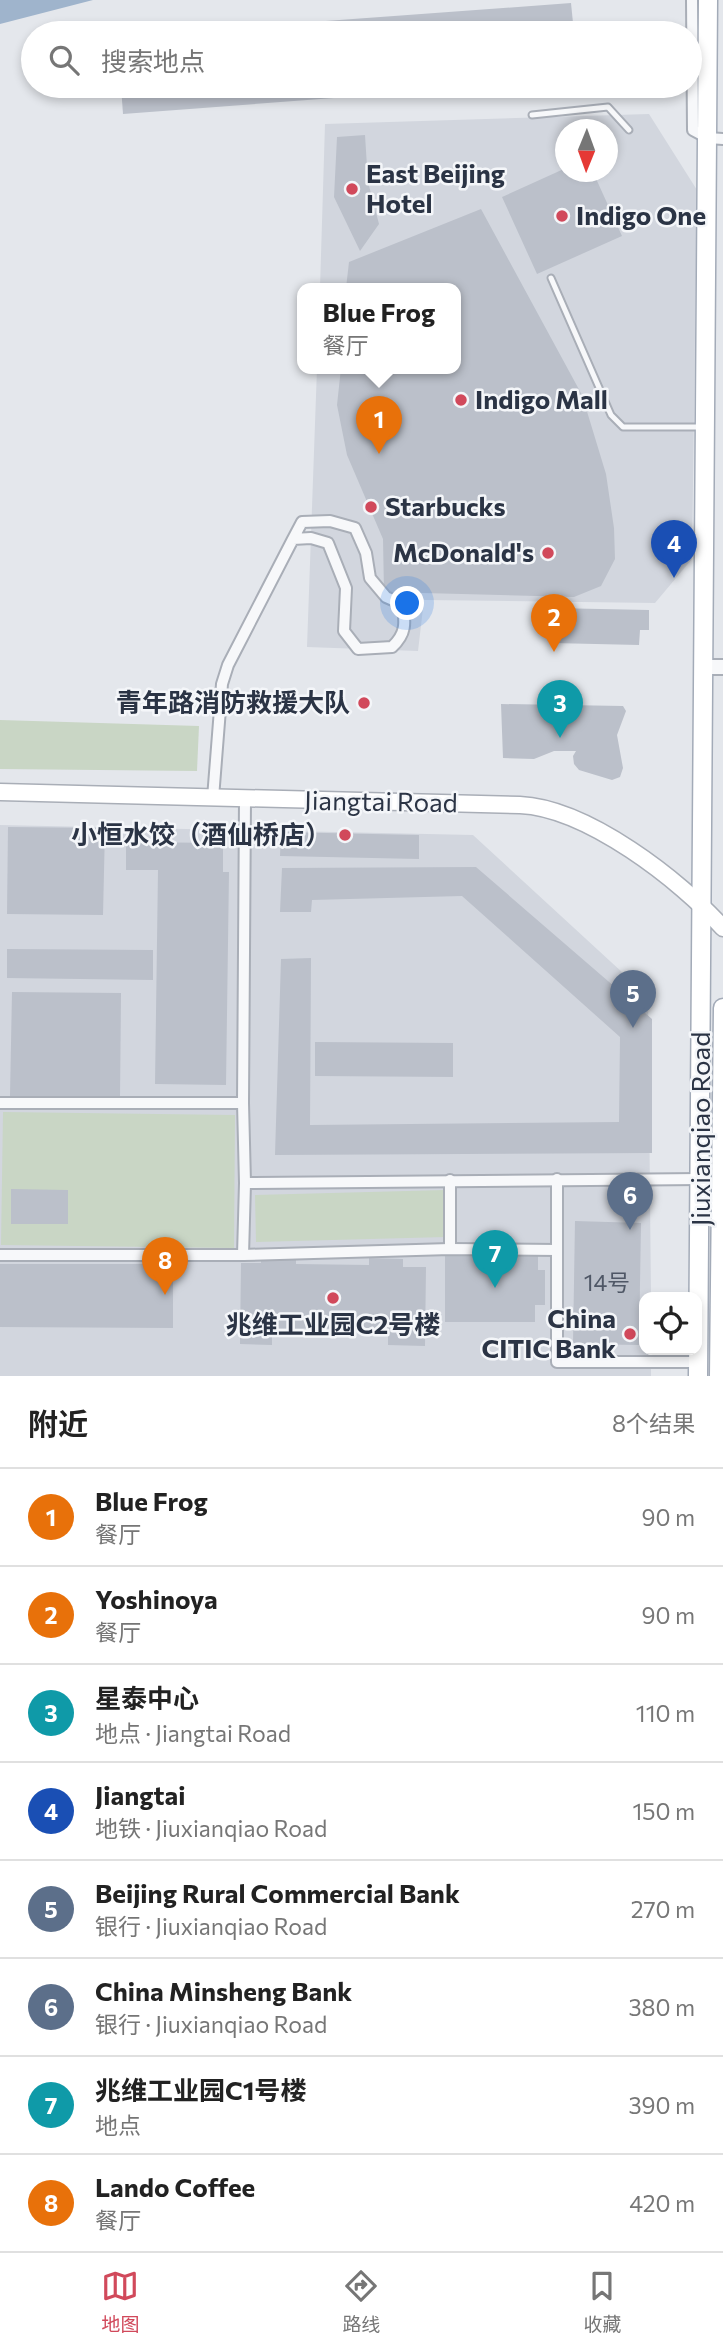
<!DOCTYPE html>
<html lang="zh">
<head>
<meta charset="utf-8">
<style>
	body { margin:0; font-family:Commissioner,"Noto Sans SC",sans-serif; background:#f6f6f6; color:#222 }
	.controls { position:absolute; right:21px; bottom:21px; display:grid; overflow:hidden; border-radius:14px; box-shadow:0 4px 10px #0003 }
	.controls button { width:63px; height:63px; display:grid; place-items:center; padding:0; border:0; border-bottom:2px solid #e0e0e0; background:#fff; color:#222; font:35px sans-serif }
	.compass { position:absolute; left:555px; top:119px; width:63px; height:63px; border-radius:50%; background:#fff; box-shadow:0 4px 10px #0003; rotate:181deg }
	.you { position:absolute; left:408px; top:604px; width:24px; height:24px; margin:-18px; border:5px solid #fff; border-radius:50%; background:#1a73e8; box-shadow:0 0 0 10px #1a73e833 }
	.badge { display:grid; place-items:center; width:46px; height:46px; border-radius:50%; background:#d1495b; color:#fff; font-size:23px; font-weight:700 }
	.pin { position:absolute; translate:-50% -58px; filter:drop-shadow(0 2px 4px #0008) }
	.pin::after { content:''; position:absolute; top:37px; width:24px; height:21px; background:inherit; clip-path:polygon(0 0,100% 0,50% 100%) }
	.popup { position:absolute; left:297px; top:283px; width:164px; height:91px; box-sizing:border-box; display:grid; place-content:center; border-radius:14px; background:#fff; filter:drop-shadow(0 2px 5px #0005); font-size:23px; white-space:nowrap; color:#767676 }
	.popup b { font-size:26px; color:#222 }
	.popup::after { content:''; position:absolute; left:50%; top:100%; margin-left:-14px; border:14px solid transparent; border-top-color:#fff }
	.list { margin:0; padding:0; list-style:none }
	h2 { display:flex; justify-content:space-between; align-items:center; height:91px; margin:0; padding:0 28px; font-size:30px }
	h2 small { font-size:23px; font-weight:400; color:#767676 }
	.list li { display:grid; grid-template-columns:46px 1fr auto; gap:21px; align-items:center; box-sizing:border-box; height:98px; padding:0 28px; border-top:2px solid #e0e0e0 }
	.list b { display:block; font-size:26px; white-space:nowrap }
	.list p { margin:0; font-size:23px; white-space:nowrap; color:#767676 }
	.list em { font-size:23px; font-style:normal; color:#767676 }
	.icon { flex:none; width:38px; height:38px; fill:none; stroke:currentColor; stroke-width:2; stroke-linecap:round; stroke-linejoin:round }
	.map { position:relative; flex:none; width:723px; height:1376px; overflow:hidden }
	.search { position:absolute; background:#fff; box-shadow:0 4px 10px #0003; left:21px; right:21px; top:21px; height:77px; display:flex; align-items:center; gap:18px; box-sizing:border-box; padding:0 24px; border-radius:38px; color:#767676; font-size:26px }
	.sheet { height:875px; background:#fff }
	nav { display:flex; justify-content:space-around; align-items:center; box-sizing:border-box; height:98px; border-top:2px solid #e0e0e0; background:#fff; font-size:19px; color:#767676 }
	nav a { display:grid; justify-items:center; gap:4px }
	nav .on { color:#d1495b }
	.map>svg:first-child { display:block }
	.built { fill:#d2d6de; fill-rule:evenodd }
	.green { fill:#c9d6c5 }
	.water { fill:#9fb4cc }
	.building { fill:#bbc0ca }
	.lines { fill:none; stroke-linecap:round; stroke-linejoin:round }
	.service-casing { stroke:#a9aeb7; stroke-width:9 }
	.minor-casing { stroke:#a9aeb7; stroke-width:14 }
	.tertiary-casing { stroke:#a9aeb7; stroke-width:18 }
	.secondary-casing { stroke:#a9aeb7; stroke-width:19 }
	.primary-casing { stroke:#a3abb8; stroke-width:21 }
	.service { stroke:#f7f8fa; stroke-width:5 }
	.minor { stroke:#f7f8fa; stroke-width:10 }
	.tertiary { stroke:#f7f8fa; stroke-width:14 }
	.secondary { stroke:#fff; stroke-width:16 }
	.primary { stroke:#fff; stroke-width:18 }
	.poi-dot { fill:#d1495b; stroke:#f4f6f9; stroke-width:2.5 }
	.labels { text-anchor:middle; stroke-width:5; stroke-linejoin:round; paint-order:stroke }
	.number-label { font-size:23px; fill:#4f5766 }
	.poi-label { font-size:26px; font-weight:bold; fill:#2b3445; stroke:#f4f6f9; text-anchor:start }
	.street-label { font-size:26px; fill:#2b3445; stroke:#f4f6f9 }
</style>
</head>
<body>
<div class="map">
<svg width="723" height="1376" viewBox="0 0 723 1376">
	<rect width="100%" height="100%" fill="#e4e7ec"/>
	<g class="built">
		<path d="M649,114L697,190L692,559L655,603L424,600L418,651L307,647L317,368H456V288H320L325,124ZM566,130H608V172H566Z"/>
		<polygon points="0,825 473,835 648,996 651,1297 644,1297 644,1350 651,1350 651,1376 0,1376"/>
	</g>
	<g class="green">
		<polygon points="0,720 199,726 197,771 0,769"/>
		<polygon points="3,1112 235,1115 234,1248 1,1245"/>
		<polygon points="445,1190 446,1237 256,1242 255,1195"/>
	</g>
	<polygon class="water" points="0,0 93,0 0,24"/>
	<g class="building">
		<polygon points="571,3 574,33 190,33 190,31"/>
		<polygon points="121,86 467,86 467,88 123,114"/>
		<polygon points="365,135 368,182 379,224 360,251 334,197 337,137"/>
		<polygon points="566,168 566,172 593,172 622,236 537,274 502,197"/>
		<polygon points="481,209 582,395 606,474 614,528 615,559 601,586 574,597 384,592 383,539 347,455 337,405 341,368 456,368 456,288 346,288 349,262"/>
		<polygon points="552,608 649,610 649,630 640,630 639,645 552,643"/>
		<polygon points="501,704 623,706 626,711 617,735 623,768 620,777 612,780 579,770 574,764 573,756 576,751 554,751 534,759 503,758"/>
		<polygon points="8,827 105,828 103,915 7,914"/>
		<polygon points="281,832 419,835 419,859 280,856"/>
		<polygon points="126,842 223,843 223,872 229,872 226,1085 155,1084 158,870 126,870"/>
		<polygon points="476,867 652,1019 652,1153 275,1155 281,959 311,958 310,1125 619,1122 620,1037 462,896 312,900 311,912 280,912 282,868"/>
		<polygon points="7,949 153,950 153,980 7,978"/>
		<polygon points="12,992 121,993 120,1097 10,1096"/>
		<polygon points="315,1042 453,1043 453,1077 315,1076"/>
		<polygon points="11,1189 68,1190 68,1224 11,1224"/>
		<polygon points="575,1221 641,1223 639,1345 573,1344"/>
		<polygon points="445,1254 538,1255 538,1270 545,1270 545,1305 535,1305 535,1322 445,1322"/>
		<polygon points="261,1258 296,1259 296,1264 369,1265 369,1258 403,1259 403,1267 426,1267 425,1346 388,1345 388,1329 272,1328 272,1345 240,1344 241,1263 261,1263"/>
		<polygon points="0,1264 173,1264 173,1328 0,1327"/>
	</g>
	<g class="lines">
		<g class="service-casing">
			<g id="service">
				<polyline points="532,115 608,107 629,130"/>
				<polyline points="551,278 611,415 623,427 702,427"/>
			</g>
		</g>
		<g class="minor-casing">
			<g id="minor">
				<polyline points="692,0 693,130 708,138 723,139"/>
				<path d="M213,798L222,684L228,665L293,539L311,538L328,543L346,588L344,631L358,649L392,647C406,634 406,623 402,604L386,597L370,578L366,553L355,528L330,521L302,522L293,539"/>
				<polyline points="0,1103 243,1103"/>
				<polyline points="245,1183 243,1103 245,799"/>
				<polyline points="450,1249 450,1180"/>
				<polyline points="557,1250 557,1362 699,1362"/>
				<polyline points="0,1255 243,1255 450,1249 557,1250 557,1179"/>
				<polyline points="243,1255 245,1183 701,1179"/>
			</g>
		</g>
		<g class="tertiary-casing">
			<polyline id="tertiary" points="705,667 723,667"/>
		</g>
		<g class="secondary-casing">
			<path id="secondary" d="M0,792L520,805C587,808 680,880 723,928"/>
		</g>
		<g class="primary-casing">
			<g id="primary">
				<polyline points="698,1376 708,0"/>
				<polyline points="719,1376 723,1008"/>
			</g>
		</g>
		<use href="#service" class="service"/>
		<use href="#minor" class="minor"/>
		<use href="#tertiary" class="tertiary"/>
		<use href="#secondary" class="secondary"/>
		<use href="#primary" class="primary"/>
	</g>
	<g class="poi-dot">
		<circle cx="352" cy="189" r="7"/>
		<circle cx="562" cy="216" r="7"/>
		<circle cx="461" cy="400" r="7"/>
		<circle cx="371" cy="507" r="7"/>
		<circle cx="548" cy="553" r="7"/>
		<circle cx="364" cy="703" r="7"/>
		<circle cx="345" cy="835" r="7"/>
		<circle cx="333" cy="1298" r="7"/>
		<circle cx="630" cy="1334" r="7"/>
	</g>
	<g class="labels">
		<g class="number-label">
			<text x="607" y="1291">14号</text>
		</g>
		<g class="poi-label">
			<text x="366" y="183">East Beijing<tspan x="366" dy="30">Hotel</tspan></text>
			<text x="576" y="225">Indigo One</text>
			<text x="475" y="409">Indigo Mall</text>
			<text x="385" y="516">Starbucks</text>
			<text x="534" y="562" text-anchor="end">McDonald's</text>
			<text x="350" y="712" text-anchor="end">青年路消防救援大队</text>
			<text x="331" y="844" text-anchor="end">小恒水饺（酒仙桥店）</text>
			<text x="616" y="1328" text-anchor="end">China<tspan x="616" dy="30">CITIC Bank</tspan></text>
			<text x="333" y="1334" text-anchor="middle">兆维工业园C2号楼</text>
		</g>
		<g class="street-label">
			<text transform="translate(381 802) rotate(1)" y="9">Jiangtai Road</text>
			<text transform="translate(701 1129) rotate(-90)" y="9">Jiuxianqiao Road</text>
		</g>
	</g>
</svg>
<div class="controls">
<button><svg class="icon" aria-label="locate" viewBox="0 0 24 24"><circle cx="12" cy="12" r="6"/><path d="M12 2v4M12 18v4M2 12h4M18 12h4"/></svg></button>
</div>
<svg class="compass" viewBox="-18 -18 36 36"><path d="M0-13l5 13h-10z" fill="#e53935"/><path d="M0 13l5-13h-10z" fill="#767676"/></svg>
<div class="you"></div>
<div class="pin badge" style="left:379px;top:454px;background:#e8710a">1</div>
<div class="popup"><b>Blue Frog</b>餐厅</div>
<div class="pin badge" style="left:554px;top:652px;background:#e8710a">2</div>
<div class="pin badge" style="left:560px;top:738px;background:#0f9aa8">3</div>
<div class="pin badge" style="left:674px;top:578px;background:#1a4fb4">4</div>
<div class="pin badge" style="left:633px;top:1028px;background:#5c6f8a">5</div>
<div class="pin badge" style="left:630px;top:1230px;background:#5c6f8a">6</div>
<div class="pin badge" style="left:495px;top:1288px;background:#0f9aa8">7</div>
<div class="pin badge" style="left:165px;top:1295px;background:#e8710a">8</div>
<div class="search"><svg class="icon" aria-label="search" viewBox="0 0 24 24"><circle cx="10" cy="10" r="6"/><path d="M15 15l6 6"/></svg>搜索地点</div>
</div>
<section class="sheet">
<h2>附近<small>8个结果</small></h2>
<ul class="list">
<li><span class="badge" style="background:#e8710a">1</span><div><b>Blue Frog</b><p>餐厅</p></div><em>90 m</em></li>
<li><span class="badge" style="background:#e8710a">2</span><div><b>Yoshinoya</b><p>餐厅</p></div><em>90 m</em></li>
<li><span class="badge" style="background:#0f9aa8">3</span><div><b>星泰中心</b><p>地点 · Jiangtai Road</p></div><em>110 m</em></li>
<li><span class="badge" style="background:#1a4fb4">4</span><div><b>Jiangtai</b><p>地铁 · Jiuxianqiao Road</p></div><em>150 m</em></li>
<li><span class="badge" style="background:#5c6f8a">5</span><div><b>Beijing Rural Commercial Bank</b><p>银行 · Jiuxianqiao Road</p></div><em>270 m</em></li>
<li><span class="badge" style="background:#5c6f8a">6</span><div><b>China Minsheng Bank</b><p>银行 · Jiuxianqiao Road</p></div><em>380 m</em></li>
<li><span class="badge" style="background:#0f9aa8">7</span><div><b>兆维工业园C1号楼</b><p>地点</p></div><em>390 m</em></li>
<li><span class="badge" style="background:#e8710a">8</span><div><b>Lando Coffee</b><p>餐厅</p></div><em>420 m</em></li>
</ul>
</section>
<nav>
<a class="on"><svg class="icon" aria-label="map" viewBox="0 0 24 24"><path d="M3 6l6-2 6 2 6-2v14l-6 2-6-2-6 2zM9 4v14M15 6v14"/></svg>地图</a>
<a><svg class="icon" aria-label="directions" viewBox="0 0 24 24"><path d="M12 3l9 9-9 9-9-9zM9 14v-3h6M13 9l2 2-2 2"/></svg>路线</a>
<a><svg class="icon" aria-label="saved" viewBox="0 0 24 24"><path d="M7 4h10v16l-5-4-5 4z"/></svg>收藏</a>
</nav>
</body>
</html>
